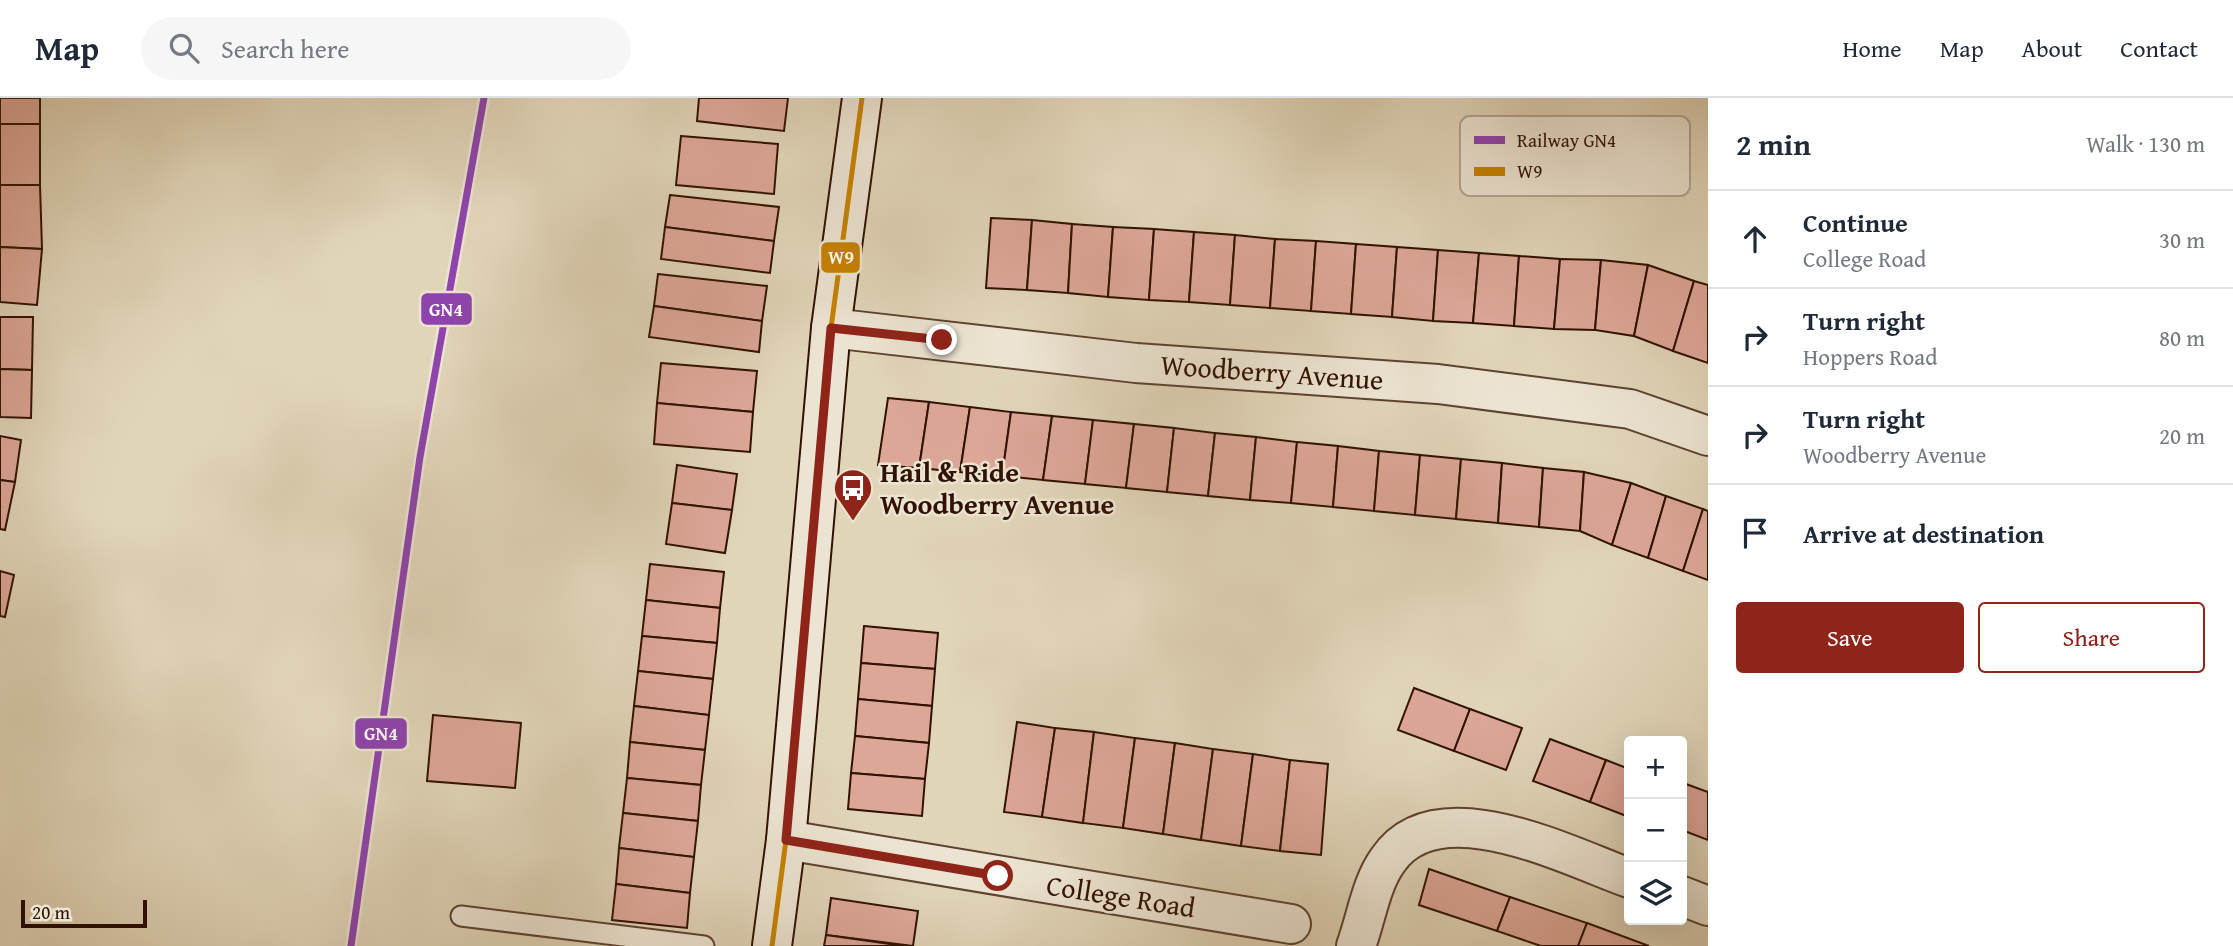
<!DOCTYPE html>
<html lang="en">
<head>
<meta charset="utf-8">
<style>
	body { margin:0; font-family:"Gentium Book Plus",serif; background:#f6f6f7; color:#1f2937 }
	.controls { position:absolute; right:21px; bottom:21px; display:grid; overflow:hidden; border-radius:7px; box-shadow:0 7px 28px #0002 }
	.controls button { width:63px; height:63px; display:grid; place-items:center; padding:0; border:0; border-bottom:2px solid #e0e1e3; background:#fff; color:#1f2937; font:35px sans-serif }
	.scale { position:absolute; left:21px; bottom:18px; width:126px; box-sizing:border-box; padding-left:7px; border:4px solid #311101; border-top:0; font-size:19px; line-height:24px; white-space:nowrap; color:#311101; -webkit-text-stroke:5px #ece4d2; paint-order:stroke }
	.stop { position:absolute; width:21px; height:21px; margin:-16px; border:5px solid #8f2418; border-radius:50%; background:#fff }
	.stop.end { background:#8f2418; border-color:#fff; box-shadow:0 2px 7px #0008 }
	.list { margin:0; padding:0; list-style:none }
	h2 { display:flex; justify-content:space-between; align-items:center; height:91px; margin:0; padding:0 28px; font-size:30px }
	h2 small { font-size:23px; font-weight:400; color:#747a83 }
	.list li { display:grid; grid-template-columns:46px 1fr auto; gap:21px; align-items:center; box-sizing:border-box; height:98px; padding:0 28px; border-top:2px solid #e0e1e3 }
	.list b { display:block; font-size:26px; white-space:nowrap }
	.list p { margin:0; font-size:23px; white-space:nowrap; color:#747a83 }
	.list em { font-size:23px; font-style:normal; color:#747a83 }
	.actions { display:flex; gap:14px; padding:21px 28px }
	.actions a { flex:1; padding:16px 0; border:2px solid #8f2418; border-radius:7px; text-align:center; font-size:24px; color:#8f2418 }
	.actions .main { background:#8f2418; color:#fff }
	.icon { flex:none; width:38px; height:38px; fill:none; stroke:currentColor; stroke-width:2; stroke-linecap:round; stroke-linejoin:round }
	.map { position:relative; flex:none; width:1708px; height:848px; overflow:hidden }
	header { display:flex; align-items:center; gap:42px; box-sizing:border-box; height:98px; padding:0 35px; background:#fff; border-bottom:2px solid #e0e1e3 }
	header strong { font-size:33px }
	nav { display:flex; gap:38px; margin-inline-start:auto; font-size:24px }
	.search { width:490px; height:63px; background:#f6f6f7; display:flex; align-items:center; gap:18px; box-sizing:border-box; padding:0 24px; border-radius:38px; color:#747a83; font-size:26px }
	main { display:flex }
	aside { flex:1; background:#fff }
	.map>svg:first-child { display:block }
	.building { fill:#dda798; stroke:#311101; stroke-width:2 }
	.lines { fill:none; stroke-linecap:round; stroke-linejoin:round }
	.lane-casing { stroke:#5d422f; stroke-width:23 }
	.street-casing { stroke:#5d422f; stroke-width:42 }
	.secondary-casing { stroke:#311101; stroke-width:42 }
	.lane { stroke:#ece4d2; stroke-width:19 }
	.street { stroke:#ece4d2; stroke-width:38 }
	.secondary { stroke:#ece4d2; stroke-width:38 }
	.bus-1-casing { stroke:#ece4d2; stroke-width:10 }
	.bus-1 { stroke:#c68100; stroke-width:5 }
	.rail-1-casing { stroke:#ece4d2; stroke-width:12 }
	.rail-1 { stroke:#8e44ad; stroke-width:7 }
	.route { stroke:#8f2418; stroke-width:9 }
	.labels { text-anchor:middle; stroke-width:5; stroke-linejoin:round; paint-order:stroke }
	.street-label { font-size:28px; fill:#311101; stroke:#ece4d2 }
	.poi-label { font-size:28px; font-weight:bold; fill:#311101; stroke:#ece4d2; text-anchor:start }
	.key { fill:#ece4d2; stroke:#b4a593; stroke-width:2 }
	.key-label { font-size:19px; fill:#311101 }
	.line-badge { stroke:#ece4d2; stroke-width:2.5 }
	.badge-label { font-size:19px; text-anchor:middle; font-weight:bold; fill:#fff }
</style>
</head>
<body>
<header>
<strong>Map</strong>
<div class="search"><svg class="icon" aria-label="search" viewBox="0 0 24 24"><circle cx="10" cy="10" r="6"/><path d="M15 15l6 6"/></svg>Search here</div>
<nav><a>Home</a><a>Map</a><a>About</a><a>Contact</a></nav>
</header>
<main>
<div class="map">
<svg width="1708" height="848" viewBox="0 0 1708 848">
	<rect width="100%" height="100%" fill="#e1d5b9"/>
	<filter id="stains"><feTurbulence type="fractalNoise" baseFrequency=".00286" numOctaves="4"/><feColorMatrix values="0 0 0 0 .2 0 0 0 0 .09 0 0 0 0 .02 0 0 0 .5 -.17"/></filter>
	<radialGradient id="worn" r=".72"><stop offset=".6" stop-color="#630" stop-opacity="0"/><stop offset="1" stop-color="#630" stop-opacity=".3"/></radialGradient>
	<g class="building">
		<rect x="0" y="0" width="40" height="26"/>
		<polygon points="699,0 788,0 784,33 697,23"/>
		<rect x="0" y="26" width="40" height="61"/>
		<polygon points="681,38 778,46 774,96 676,87"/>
		<polygon points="0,87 40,87 42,151 0,149"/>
		<polygon points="670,97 779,109 774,143 665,129"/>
		<polygon points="991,120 1032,122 1027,192 986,190"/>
		<polygon points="1032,122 1072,126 1068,195 1027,192"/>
		<polygon points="1072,126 1113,129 1108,199 1068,195"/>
		<polygon points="665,129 774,143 770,175 661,161"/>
		<polygon points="1113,129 1154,131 1149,202 1108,199"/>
		<polygon points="1154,131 1194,134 1189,204 1149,202"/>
		<polygon points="1194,134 1235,137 1230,207 1189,204"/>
		<polygon points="1235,137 1275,141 1270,210 1230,207"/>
		<polygon points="1275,141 1316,143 1311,213 1270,210"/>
		<polygon points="1316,143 1356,146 1351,216 1311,213"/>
		<polygon points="1356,146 1397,149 1392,219 1351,216"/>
		<polygon points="0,149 42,151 37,207 0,204"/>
		<polygon points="1397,149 1438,152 1433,223 1392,219"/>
		<polygon points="1438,152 1479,155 1473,225 1433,223"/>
		<polygon points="1479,155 1519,158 1514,228 1473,225"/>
		<polygon points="1519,158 1560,161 1554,231 1514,228"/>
		<polygon points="1560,161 1601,162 1595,232 1554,231"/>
		<polygon points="1601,162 1648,167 1634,238 1595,232"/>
		<polygon points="1648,167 1694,183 1673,253 1634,238"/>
		<polygon points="658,176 767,188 762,223 654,208"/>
		<polygon points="1694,183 1708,187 1708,265 1673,253"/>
		<polygon points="654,208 762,223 759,254 649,239"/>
		<polygon points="0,219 33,219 32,272 0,271"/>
		<polygon points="661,265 757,273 753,314 657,305"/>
		<polygon points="0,271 32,272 31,320 0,319"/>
		<polygon points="888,300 929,304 919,370 878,367"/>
		<polygon points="929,304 970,309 960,374 919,370"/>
		<polygon points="657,305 753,314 750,354 654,346"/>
		<polygon points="970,309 1011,314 1002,378 960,374"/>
		<polygon points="1011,314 1052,318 1043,382 1002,378"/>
		<polygon points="1052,318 1093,322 1085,386 1043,382"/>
		<polygon points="1093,322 1134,326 1126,390 1085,386"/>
		<polygon points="1134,326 1174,330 1167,394 1126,390"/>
		<polygon points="1174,330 1215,335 1208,398 1167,394"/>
		<polygon points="1215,335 1256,339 1250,402 1208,398"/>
		<polygon points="0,338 21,342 15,384 0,382"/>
		<polygon points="1256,339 1297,344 1291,405 1250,402"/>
		<polygon points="1297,344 1338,348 1333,409 1291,405"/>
		<polygon points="1338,348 1379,353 1374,413 1333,409"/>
		<polygon points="1379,353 1420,357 1415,417 1374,413"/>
		<polygon points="1420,357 1461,361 1456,421 1415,417"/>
		<polygon points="1461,361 1502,365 1498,425 1456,421"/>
		<polygon points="1502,365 1543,370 1539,429 1498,425"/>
		<polygon points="677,367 737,376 732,412 672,405"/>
		<polygon points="1543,370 1584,374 1580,433 1539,429"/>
		<polygon points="1584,374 1631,385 1612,447 1580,433"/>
		<polygon points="0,382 15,384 5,432 0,431"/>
		<polygon points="1631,385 1666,398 1648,460 1612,447"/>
		<polygon points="1666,398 1703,411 1683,473 1648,460"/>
		<polygon points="672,405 732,412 725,455 666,446"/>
		<polygon points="1703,411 1708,413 1708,482 1683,473"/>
		<polygon points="650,466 724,474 720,510 646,502"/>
		<polygon points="0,473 14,477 5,519 0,518"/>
		<polygon points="646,502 720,510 717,545 642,538"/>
		<polygon points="864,528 938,535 935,571 861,565"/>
		<polygon points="642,538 717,545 713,581 638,573"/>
		<polygon points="861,565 935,571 932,608 858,601"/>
		<polygon points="638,573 713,581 709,617 634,608"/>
		<polygon points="1414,590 1470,611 1454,653 1398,632"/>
		<polygon points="858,601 932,608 929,645 855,638"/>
		<polygon points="634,608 709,617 705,652 630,644"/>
		<polygon points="1470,611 1522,630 1506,672 1454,653"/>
		<polygon points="433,617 521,625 515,690 427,683"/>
		<polygon points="1017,624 1055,630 1042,719 1004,714"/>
		<polygon points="1055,630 1094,634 1083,725 1042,719"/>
		<polygon points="1094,634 1135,640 1123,730 1083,725"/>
		<polygon points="855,638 929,645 925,681 851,675"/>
		<polygon points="1135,640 1175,645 1163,736 1123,730"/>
		<polygon points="1550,641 1606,662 1590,704 1533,683"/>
		<polygon points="630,644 705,652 701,687 627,680"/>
		<polygon points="1175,645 1213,651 1201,742 1163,736"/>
		<polygon points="1213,651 1253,656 1241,748 1201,742"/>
		<polygon points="1253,656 1290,662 1280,753 1241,748"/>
		<polygon points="1290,662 1328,666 1321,757 1280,753"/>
		<polygon points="1606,662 1629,671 1629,719 1590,704"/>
		<polygon points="851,675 925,681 922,718 848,711"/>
		<polygon points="627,680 701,687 698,723 623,715"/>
		<polygon points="1686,686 1708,694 1708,742 1682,732 1682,698"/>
		<polygon points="623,715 698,723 694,759 619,750"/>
		<polygon points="619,750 694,759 690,795 616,786"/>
		<polygon points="1429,771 1510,799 1497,833 1419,807"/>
		<polygon points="616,786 690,795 687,830 612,822"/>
		<polygon points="1510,799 1587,825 1578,848 1541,848 1497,833"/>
		<polygon points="831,800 918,813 913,848 826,837"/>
		<polygon points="1587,825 1649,848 1578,848"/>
		<polygon points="826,837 904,848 824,848"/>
	</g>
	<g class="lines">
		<g class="lane-casing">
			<polyline id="lane" points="461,818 704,848"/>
		</g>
		<g class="street-casing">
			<g id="street">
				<polyline points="831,230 1136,265 1438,286 1630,311 1708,338"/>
				<polyline points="786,742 1291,826"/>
				<polyline points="1682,798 1708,808"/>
				<path d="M1356,848C1366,821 1371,785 1388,762C1437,690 1568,758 1629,780"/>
			</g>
		</g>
		<g class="secondary-casing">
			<polyline id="secondary" points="772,848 786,742 831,230 862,0"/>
		</g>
		<use href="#lane" class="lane"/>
		<use href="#street" class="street"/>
		<use href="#secondary" class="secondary"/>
		<g class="bus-1-casing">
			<polyline id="bus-1" points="772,848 786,742 831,230 862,0"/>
		</g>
		<use href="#bus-1" class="bus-1"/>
		<g class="rail-1-casing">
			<polyline id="rail-1" points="351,848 420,359 484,0"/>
		</g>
		<use href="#rail-1" class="rail-1"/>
	</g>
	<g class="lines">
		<polyline class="route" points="942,242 831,230 786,742 998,778"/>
	</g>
	<defs>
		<g id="bus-pin" transform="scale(2.0125)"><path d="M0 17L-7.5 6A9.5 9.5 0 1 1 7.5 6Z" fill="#8f2418" stroke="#ece4d2"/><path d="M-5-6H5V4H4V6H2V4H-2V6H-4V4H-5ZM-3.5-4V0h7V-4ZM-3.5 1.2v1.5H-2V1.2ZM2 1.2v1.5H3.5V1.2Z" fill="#fff"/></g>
	</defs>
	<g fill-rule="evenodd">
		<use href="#bus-pin" x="853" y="390"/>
	</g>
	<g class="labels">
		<g class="street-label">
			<text transform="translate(1272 274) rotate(4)" y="10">Woodberry Avenue</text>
			<text transform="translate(1121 798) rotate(9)" y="10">College Road</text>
		</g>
		<g class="poi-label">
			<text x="880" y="384">Hail &amp; Ride<tspan x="880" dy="32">Woodberry Avenue</tspan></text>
		</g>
	</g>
	<rect x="1460" y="18" width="230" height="80" rx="10" class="key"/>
	<rect x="1474" y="38" width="31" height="8" fill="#8e44ad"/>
	<rect x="1474" y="69" width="31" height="9" fill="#c68100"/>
	<g class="key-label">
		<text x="1517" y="49">Railway GN4</text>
		<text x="1517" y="80">W9</text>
	</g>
	<g class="line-badge">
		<rect x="820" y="143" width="41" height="33" rx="7" fill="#c68100"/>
		<rect x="420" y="194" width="53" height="34" rx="7" fill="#8e44ad"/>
		<rect x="354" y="619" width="54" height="33" rx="7" fill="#8e44ad"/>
	</g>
	<g class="badge-label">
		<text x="841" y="166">W9</text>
		<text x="446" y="218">GN4</text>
		<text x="381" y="642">GN4</text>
	</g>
	<rect width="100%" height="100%" filter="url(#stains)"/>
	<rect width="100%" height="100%" fill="url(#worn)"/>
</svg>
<div class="controls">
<button>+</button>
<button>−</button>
<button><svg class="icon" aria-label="layers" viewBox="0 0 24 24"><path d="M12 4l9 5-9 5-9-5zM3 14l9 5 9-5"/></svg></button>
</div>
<div class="scale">20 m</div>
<div class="stop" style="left:998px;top:778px"></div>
<div class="stop end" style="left:942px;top:242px"></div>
</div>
<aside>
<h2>2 min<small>Walk · 130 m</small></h2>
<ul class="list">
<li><svg class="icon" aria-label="ahead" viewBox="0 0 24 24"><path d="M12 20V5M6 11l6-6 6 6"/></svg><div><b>Continue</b><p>College Road</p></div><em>30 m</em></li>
<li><svg class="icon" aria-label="right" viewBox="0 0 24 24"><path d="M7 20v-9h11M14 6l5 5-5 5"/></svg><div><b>Turn right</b><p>Hoppers Road</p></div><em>80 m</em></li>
<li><svg class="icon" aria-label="right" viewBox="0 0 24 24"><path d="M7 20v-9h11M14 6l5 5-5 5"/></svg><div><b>Turn right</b><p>Woodberry Avenue</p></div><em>20 m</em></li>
<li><svg class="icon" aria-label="arrive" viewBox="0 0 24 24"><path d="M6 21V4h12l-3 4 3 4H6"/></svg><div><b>Arrive at destination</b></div></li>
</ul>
<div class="actions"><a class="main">Save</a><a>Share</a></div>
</aside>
</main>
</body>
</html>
